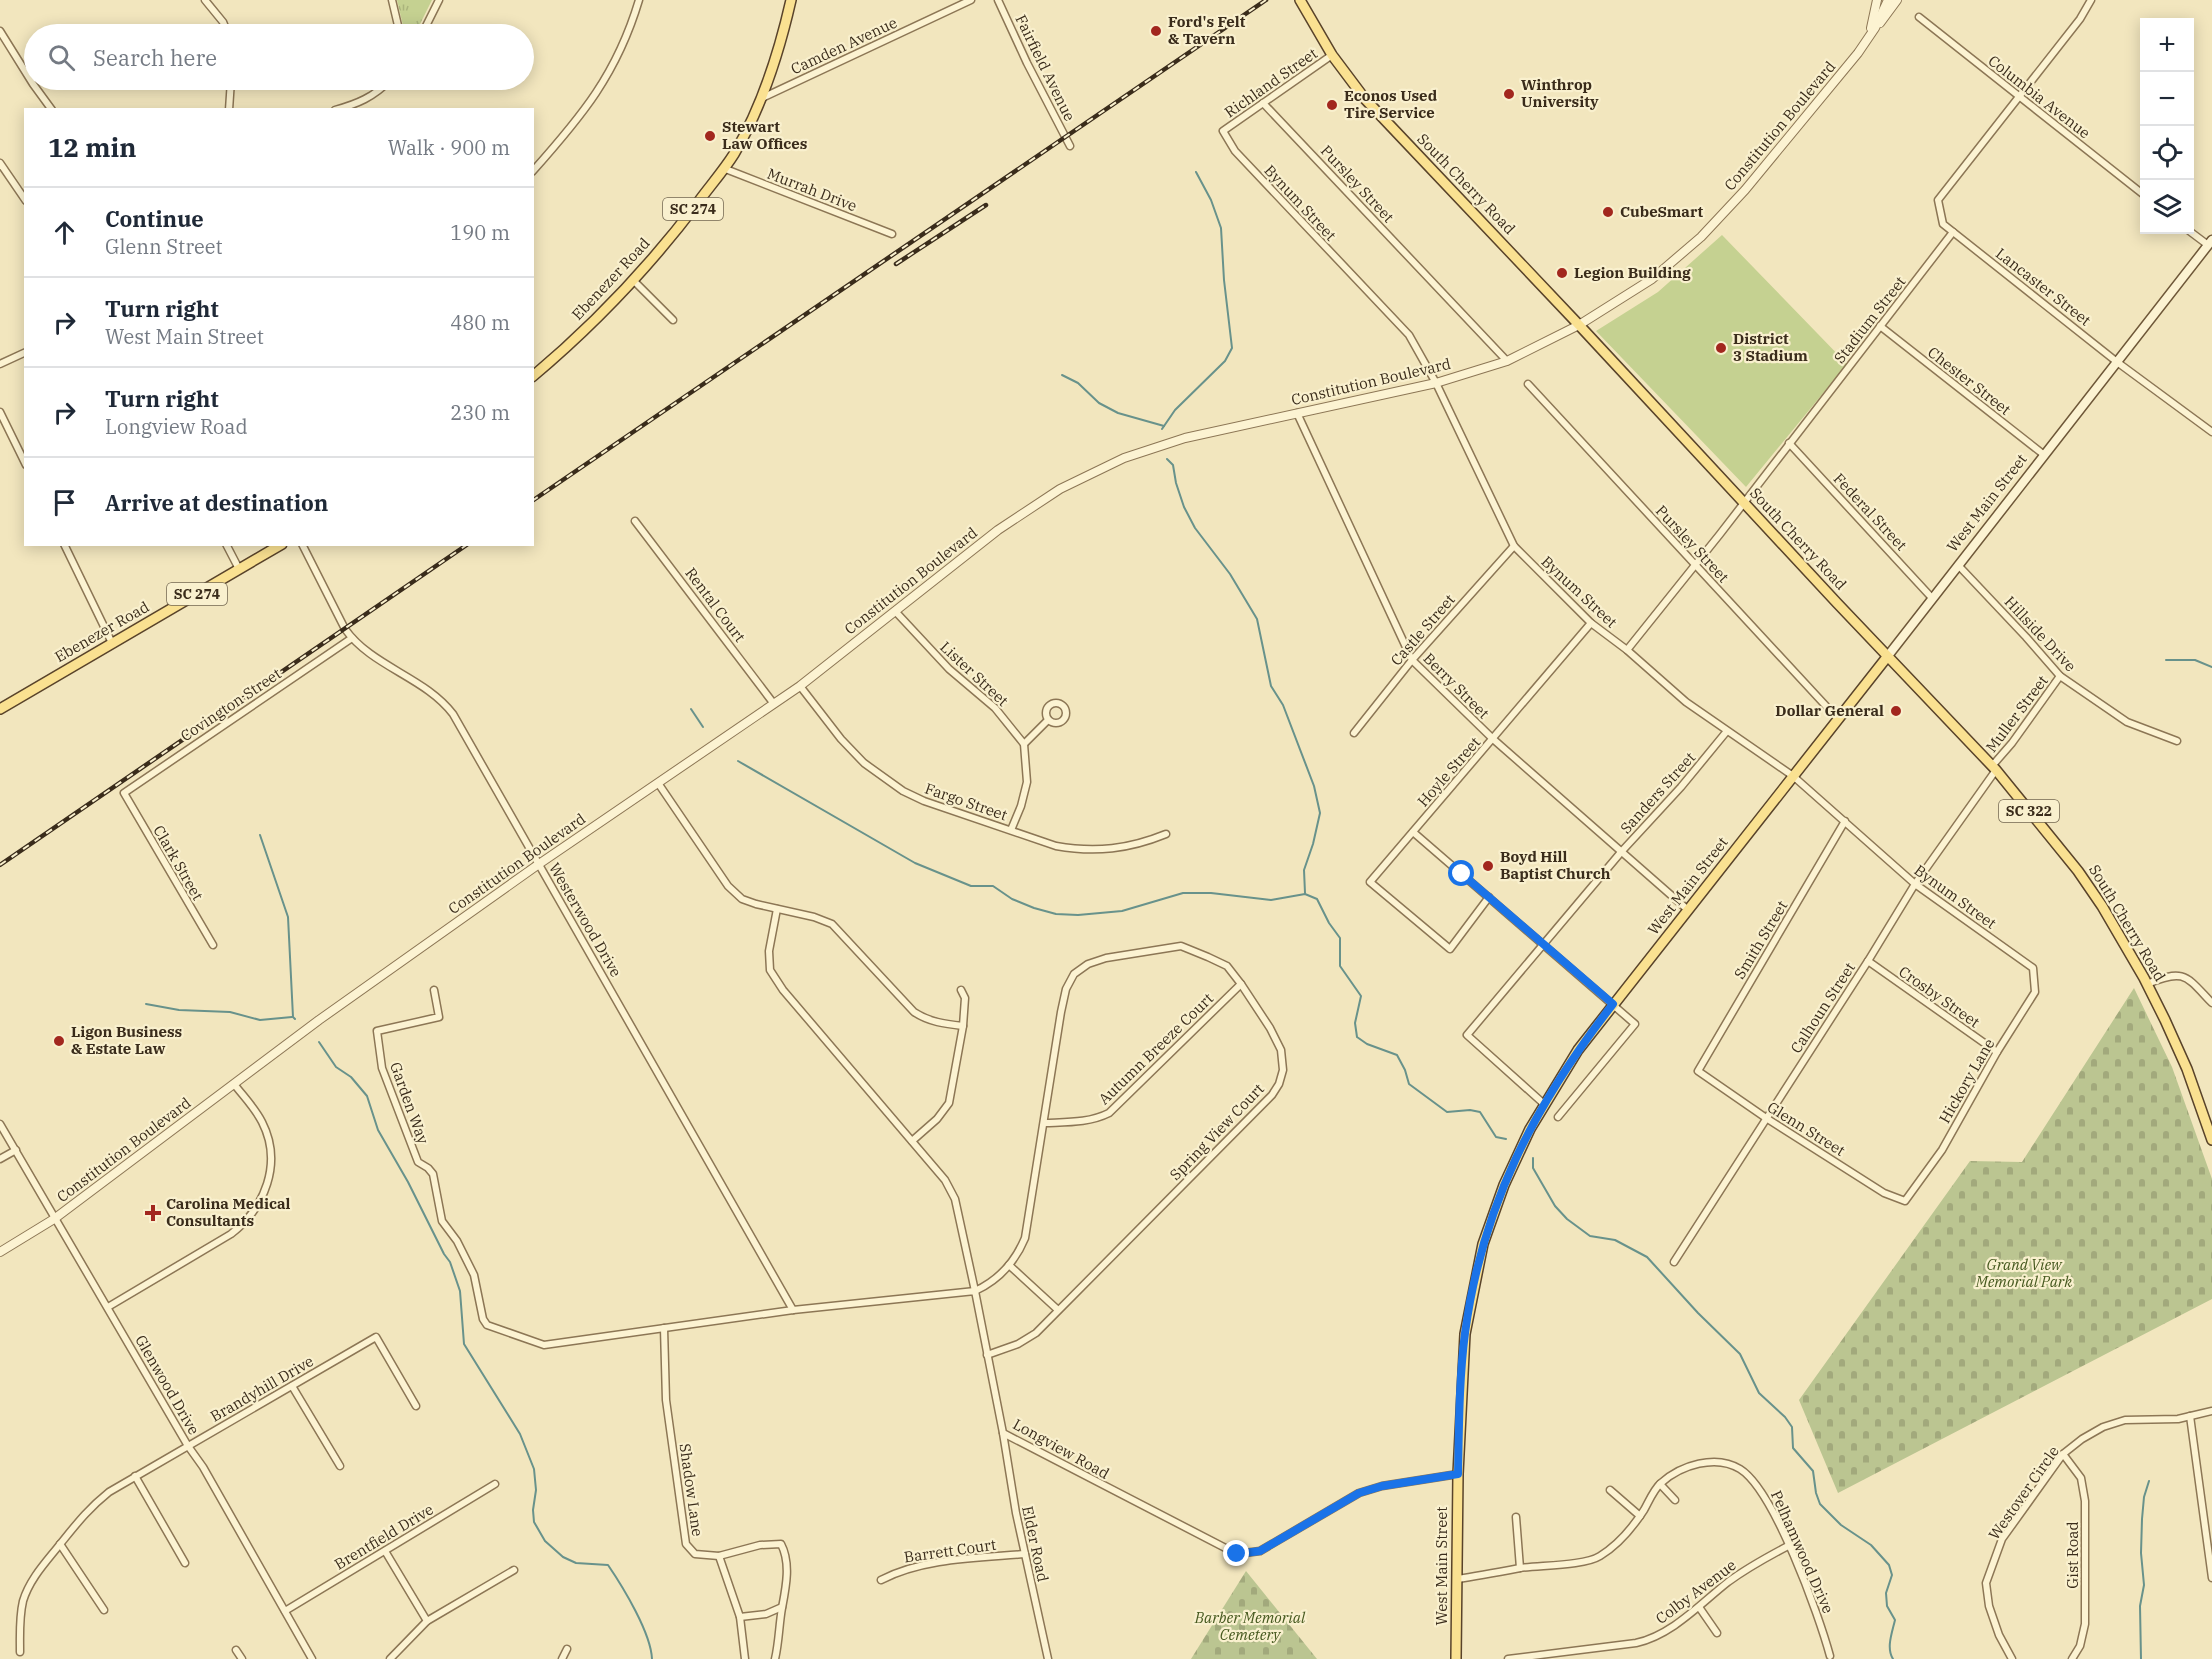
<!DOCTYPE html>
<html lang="en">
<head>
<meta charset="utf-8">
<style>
	body { margin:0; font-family:"IBM Plex Serif",serif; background:#f2f2f3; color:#1f2937 }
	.controls { position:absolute; right:18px; top:18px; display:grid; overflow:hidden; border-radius:0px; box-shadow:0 3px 15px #0003 }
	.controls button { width:54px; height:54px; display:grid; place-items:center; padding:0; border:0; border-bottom:2px solid #e0e1e3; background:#fff; color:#1f2937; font:30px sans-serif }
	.stop { position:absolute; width:18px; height:18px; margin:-14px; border:4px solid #1a73e8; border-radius:50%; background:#fff }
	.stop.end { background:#1a73e8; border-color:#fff; box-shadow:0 2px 6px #0008 }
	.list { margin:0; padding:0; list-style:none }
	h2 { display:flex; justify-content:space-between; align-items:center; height:78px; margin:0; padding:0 24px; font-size:26px }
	h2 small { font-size:20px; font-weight:400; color:#747a83 }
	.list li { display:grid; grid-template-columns:39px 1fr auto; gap:18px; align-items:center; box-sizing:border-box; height:90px; padding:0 24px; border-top:2px solid #e0e1e3 }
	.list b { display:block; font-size:22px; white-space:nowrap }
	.list p { margin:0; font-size:20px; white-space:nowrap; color:#747a83 }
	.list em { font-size:20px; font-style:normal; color:#747a83 }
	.icon { flex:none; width:33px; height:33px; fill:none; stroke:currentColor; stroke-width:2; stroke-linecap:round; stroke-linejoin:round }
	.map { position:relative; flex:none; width:2212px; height:1659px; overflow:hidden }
	.search { position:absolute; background:#fff; box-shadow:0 3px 15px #0003; left:24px; top:24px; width:510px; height:66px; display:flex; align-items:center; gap:15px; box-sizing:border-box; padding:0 21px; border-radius:33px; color:#747a83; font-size:22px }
	.panel { position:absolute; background:#fff; box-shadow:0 3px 15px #0003; left:24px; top:108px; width:510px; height:438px; border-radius:0px }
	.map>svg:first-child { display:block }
	.grass { fill:url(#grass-tufts) }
	.cemetery { fill:url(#cemetery-stones) }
	.pitch { fill:#c5d191 }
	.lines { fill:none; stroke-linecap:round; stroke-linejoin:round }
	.stream { stroke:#68928b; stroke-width:2 }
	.minor-casing { stroke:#8c7655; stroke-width:9 }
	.tertiary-casing { stroke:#8c7655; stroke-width:10 }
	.secondary-casing { stroke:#6e5738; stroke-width:11 }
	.primary-casing { stroke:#59432a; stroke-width:12 }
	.minor { stroke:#fcf3d2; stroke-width:6 }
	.tertiary { stroke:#fcf3d2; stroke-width:8 }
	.secondary { stroke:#fcf3d2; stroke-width:8 }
	.primary { stroke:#fae191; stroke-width:9 }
	.rail-casing { stroke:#3a2c1b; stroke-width:4.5 }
	.rail { stroke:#f9f0ce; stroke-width:2; stroke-dasharray:7; stroke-linecap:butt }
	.route { stroke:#1a73e8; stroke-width:8 }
	.poi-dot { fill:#a2271e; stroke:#f9f0ce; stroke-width:2 }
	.labels { text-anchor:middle; stroke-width:4.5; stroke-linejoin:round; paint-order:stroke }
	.shield { fill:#f9f0ce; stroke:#736751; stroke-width:1.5 }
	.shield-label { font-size:14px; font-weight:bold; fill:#3a2c1b }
	.poi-label { font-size:15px; font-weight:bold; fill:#3a2c1b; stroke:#f9f0ce; text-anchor:start }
	.street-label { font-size:15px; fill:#3a2c1b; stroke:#f9f0ce }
	.park-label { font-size:15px; font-style:italic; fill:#46591f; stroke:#f9f0ce }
</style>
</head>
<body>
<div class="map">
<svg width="2212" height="1659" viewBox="0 0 2212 1659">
	<defs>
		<pattern id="grass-tufts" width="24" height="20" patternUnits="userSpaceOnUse" patternTransform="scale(1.5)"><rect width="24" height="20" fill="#c5d191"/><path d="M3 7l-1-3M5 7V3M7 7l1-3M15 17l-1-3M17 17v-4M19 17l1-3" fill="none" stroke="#aab47c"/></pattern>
		<pattern id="cemetery-stones" width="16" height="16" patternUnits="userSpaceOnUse" patternTransform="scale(1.5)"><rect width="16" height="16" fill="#bbc591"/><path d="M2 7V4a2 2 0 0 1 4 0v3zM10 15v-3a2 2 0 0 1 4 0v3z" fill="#a2a97c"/></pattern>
	</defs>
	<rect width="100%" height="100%" fill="#f2e6be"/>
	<polygon class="grass" points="397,0 432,0 415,34 405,34"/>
	<g class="cemetery">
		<polygon points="2134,988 2172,1067 2212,1179 2212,1299 1838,1493 1799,1400 1970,1161 2022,1162"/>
		<polygon points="1246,1571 1317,1659 1191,1659"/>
	</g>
	<polygon class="pitch" points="1722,235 1847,364 1746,487 1596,331 1658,292"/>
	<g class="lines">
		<g class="stream">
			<polyline points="1062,375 1078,383 1099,403 1118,413 1164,426"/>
			<polyline points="1162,429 1175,410 1225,361 1232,348 1224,280 1221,228 1211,200 1196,172"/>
			<polyline points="1167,459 1173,465 1176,483 1184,507 1195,528 1230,574 1257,619 1271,686 1283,705 1314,786 1320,813 1313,844 1304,870 1305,893"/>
			<polyline points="2166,660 2195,660 2212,667"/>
			<polyline points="691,709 703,727"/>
			<polyline points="738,761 915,863 971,886 993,886 1012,899 1034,908 1056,914 1078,915 1122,911 1183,893 1211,893 1271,900 1305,894 1317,899 1329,923 1340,938 1340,966 1361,996 1355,1023 1357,1037 1367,1044 1397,1055 1405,1070 1409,1084 1447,1112 1470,1110 1480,1112 1496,1137 1506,1139"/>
			<polyline points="260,835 288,917 293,1017 295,1019"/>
			<polyline points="146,1004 179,1010 230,1012 260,1020 292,1017"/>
			<path d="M319,1042L336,1067L351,1077L367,1096L378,1130L408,1182L444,1254L450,1262L460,1291L464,1344L520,1434L534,1469L536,1490L533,1510L534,1522L545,1541L563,1557L576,1563L608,1565C623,1587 651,1633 652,1659"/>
			<path d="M1533,1158V1168L1555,1206L1567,1219L1590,1236L1615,1240L1647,1257L1698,1313L1740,1354L1759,1393L1785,1417L1792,1427L1793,1448L1813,1471L1816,1493L1820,1504L1841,1525L1871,1545L1889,1565L1892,1575L1886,1593L1887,1606L1895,1620C1892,1633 1886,1648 1893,1659"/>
			<polyline points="2141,1659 2140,1606 2144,1585 2141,1553 2142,1519 2144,1497 2149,1481"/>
		</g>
		<g class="minor-casing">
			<g id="minor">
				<polyline points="205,0 223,22 228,34"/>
				<polyline points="392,0 400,34"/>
				<polyline points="998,0 1027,63 1070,146"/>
				<polyline points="2091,0 2080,19 1938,200 1943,224 2117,362 2212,432"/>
				<polyline points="1919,17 2144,195"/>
				<polyline points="0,31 33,84 52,110"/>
				<polyline points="422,34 439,0"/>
				<polyline points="1332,55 1223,131 1235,151 1409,335 1436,383 1514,546 1591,623 1627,650 1686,702 1793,776 1915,884 2033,968 2035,992 1997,1052 1942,1150 1905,1201 1884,1193 1766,1118 1698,1071 1845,821"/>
				<polyline points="762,98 971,0"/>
				<polyline points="1263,103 1507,361"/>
				<polyline points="229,110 231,80"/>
				<path d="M335,110C357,104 374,97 390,80"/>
				<polyline points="0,163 26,201"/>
				<polyline points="723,168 892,234"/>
				<path d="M532,172C582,116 617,74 639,0"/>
				<polyline points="2188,230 2208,245"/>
				<polyline points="633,280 673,320"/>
				<polyline points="1880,326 2043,454"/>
				<polyline points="0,364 26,352"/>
				<polyline points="1528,384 1838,719"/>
				<polyline points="0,412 26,465"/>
				<polyline points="1297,413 1412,660 1493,739 1688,910"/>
				<polyline points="1789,443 1932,598"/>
				<polyline points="635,521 774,704"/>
				<polyline points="64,544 112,643"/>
				<polyline points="226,544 239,569"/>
				<path d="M302,544L345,629C372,667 425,677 453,714L793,1310"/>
				<polyline points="1958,565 2026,637 2060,676 2127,722 2177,741"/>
				<polyline points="895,611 949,669 995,708 1024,744 1027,782 1021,806 1011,830"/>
				<polyline points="1627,650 1720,534 1953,232"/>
				<path d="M800,686L841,739L864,763L903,791L924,801L1056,846C1096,853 1129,849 1166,834"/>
				<circle cx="1056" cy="713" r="10"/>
				<polyline points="1354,733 1412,660 1514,546"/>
				<polyline points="1024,744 1048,720"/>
				<polyline points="1992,766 2012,743 2060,676"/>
				<path d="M658,783L728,886L742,899L756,904L814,917L832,924L914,1012C929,1022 945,1024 963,1026"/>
				<polyline points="1413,832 1635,1024 1558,1117"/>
				<polyline points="1489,897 1450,949 1370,882 1591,623"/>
				<path d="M777,909L769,951L770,970L783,990L945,1180L955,1199L975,1291C999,1280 1015,1262 1025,1238L1061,1012L1066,989L1074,974L1088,964L1106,958L1181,946L1208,957L1227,966L1241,984L1270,1028L1281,1050L1283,1070L1279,1084L1272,1095L1036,1333L1018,1344L987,1355"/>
				<polyline points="213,945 124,793 352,638"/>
				<polyline points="1868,961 1997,1052"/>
				<path d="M2147,984C2185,968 2186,976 2212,1003"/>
				<polyline points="434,990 439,1017 377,1031 382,1068 418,1162 428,1168 433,1174 442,1221 457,1241 474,1275 483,1319 487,1325 544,1345 793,1310 975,1291 1003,1433 1237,1554 1260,1551 1359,1493 1382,1486 1458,1474"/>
				<polyline points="1544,1104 1467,1035 1622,851 1681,787 1727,731"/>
				<path d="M1045,1123C1067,1122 1089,1123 1109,1113L1241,984"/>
				<polyline points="0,1124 188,1446 203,1467 312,1659"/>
				<polyline points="912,1141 937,1119 949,1103 963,1026 965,998 961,990"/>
				<polyline points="0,1159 16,1150"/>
				<polyline points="1674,1262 1868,961 1915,884 1996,770"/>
				<polyline points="1009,1265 1058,1310"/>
				<path d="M108,1307L231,1234C265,1208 283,1163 262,1122C255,1108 244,1097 234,1084"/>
				<path d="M664,1328L666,1400L686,1544L695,1554L719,1556L760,1545L781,1544C791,1563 786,1587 782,1608C779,1625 779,1642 775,1659"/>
				<polyline points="292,1386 340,1466"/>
				<polyline points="2190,1416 2212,1578"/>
				<polyline points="1003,1433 1016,1513 1048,1659"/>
				<polyline points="2063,1454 2081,1478 2085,1501 2085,1624 2080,1646 2072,1659"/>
				<polyline points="135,1476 185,1563"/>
				<polyline points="1660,1484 1675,1500"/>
				<polyline points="1610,1490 1640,1516"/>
				<polyline points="1516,1517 1520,1568"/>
				<polyline points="60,1544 104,1610"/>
				<polyline points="385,1551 427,1621"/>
				<polyline points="719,1556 740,1617 745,1659"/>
				<path d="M1457,1579C1478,1576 1499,1572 1520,1568C1540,1565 1584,1566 1600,1556C1618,1545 1633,1527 1644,1510C1649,1501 1654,1489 1661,1483C1681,1465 1716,1454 1740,1469C1774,1490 1819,1615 1830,1656"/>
				<path d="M881,1580C923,1558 977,1558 1025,1554"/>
				<polyline points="1699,1607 1717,1633"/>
				<polyline points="285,1611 495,1484"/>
				<polyline points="740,1617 766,1614 782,1607"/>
				<polyline points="236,1650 242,1659"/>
				<path d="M20,1652C20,1635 19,1618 23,1601C30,1578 47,1561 61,1543C78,1522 88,1509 109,1492L376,1337L416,1406"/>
				<polyline points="390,1659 427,1621 514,1570"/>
				<polyline points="562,1659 567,1649"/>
				<path d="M1508,1659L1636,1643C1672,1635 1700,1604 1728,1582C1747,1568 1767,1557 1788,1546"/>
				<polyline points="2012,1659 1999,1635 1989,1606 1986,1583 2002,1539 2063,1454 2082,1439 2103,1427 2125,1420 2178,1419 2212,1411"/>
			</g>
		</g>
		<g class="tertiary-casing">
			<g id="tertiary">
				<polyline points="1880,23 1897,0"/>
				<polyline points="1871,28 1877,0"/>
				<polyline points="0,1252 54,1219 319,1020 539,864 800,686 998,530 1060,489 1124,458 1185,438 1436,383 1507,361 1579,325 1652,279 1701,237 1745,190 1858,53 1875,28 1888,0"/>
			</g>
		</g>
		<g class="secondary-casing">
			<polyline id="secondary" points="1887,657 2212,240"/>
		</g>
		<g class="primary-casing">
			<g id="primary">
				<polyline points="1300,0 1332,55 1365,99 1579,325 1837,603 1996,770 2078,871 2102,906 2144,978 2165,1020 2187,1069 2212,1140"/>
				<path d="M532,377C594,325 650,266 699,201C710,186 724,170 734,154C762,107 779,53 791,0"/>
				<polyline points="0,709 282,544"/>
				<polyline points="1456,1659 1458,1474 1465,1334 1483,1244 1504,1185 1530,1129 1578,1050 1887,657"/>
			</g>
		</g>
		<use href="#minor" class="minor"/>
		<use href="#tertiary" class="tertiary"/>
		<use href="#secondary" class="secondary"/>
		<use href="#primary" class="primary"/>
		<g class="rail-casing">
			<g id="rail">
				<polyline points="896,264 986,205"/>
				<polyline points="532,501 1266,0"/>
				<polyline points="0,865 468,544"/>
			</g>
		</g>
		<use href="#rail" class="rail"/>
	</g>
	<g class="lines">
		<path class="route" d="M1237,1554L1260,1551L1359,1493L1382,1486L1458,1474C1459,1427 1459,1379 1465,1333C1482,1205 1535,1104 1613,1004L1462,874"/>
	</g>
	<g class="poi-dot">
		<circle cx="1156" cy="31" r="6"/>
		<circle cx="1509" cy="94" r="6"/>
		<circle cx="1332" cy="105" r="6"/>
		<circle cx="710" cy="136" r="6"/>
		<circle cx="1608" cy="212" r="6"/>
		<circle cx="1562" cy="273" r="6"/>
		<circle cx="1721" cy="348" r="6"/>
		<circle cx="1896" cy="711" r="6"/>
		<circle cx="1488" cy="866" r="6"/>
		<circle cx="59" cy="1041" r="6"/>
		<path d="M150 1204h6v6h6v6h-6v6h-6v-6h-6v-6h6z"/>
	</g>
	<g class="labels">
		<g class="shield">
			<rect x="663" y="198" width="60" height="22" rx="4.5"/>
			<rect x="167" y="583" width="60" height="22" rx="4.5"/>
			<rect x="1999" y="800" width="60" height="22" rx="4.5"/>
		</g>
		<g class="shield-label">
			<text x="693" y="214">SC 274</text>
			<text x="197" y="599">SC 274</text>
			<text x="2029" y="816">SC 322</text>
		</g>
		<g class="poi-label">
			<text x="1168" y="27">Ford's Felt<tspan x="1168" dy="17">&amp; Tavern</tspan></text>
			<text x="1521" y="90">Winthrop<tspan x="1521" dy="17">University</tspan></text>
			<text x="1344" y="101">Econos Used<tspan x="1344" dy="17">Tire Service</tspan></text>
			<text x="722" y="132">Stewart<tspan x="722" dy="17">Law Offices</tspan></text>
			<text x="1620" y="217">CubeSmart</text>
			<text x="1574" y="278">Legion Building</text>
			<text x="1733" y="344">District<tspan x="1733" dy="17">3 Stadium</tspan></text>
			<text x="1884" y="716" text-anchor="end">Dollar General</text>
			<text x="1500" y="862">Boyd Hill<tspan x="1500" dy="17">Baptist Church</tspan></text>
			<text x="71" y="1037">Ligon Business<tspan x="71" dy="17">&amp; Estate Law</tspan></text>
			<text x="166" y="1209">Carolina Medical<tspan x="166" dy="17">Consultants</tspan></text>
		</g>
		<g class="street-label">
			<text transform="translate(844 46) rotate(-25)" y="5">Camden Avenue</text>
			<text transform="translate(1045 68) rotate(64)" y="5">Fairfield Avenue</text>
			<text transform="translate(1271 83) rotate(-35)" y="5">Richland Street</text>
			<text transform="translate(2039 97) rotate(38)" y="5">Columbia Avenue</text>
			<text transform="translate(1780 126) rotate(-50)" y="5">Constitution Boulevard</text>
			<text transform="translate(1357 184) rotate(47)" y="5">Pursley Street</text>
			<text transform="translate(1466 184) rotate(46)" y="5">South Cherry Road</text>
			<text transform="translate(812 190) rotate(21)" y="5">Murrah Drive</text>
			<text transform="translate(1300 203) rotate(47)" y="5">Bynum Street</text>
			<text transform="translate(611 279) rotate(-47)" y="5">Ebenezer Road</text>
			<text transform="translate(2043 287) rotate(38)" y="5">Lancaster Street</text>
			<text transform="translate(1870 320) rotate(-52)" y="5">Stadium Street</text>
			<text transform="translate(1969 381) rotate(38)" y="5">Chester Street</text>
			<text transform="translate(1371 382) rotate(-13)" y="5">Constitution Boulevard</text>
			<text transform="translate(1987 503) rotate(-52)" y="5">West Main Street</text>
			<text transform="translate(1870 512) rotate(47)" y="5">Federal Street</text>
			<text transform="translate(1798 539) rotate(47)" y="5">South Cherry Road</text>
			<text transform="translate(1692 544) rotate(47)" y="5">Pursley Street</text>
			<text transform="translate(911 581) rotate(-38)" y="5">Constitution Boulevard</text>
			<text transform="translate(1579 592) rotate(43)" y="5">Bynum Street</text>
			<text transform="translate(715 605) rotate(53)" y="5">Rental Court</text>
			<text transform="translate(1423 630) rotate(-49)" y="5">Castle Street</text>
			<text transform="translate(102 632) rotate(-30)" y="5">Ebenezer Road</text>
			<text transform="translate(2040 634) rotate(47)" y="5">Hillside Drive</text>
			<text transform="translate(974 674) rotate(43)" y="5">Lister Street</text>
			<text transform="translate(1456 686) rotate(45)" y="5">Berry Street</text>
			<text transform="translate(231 705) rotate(-34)" y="5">Covington Street</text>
			<text transform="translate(2017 714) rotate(-53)" y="5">Muller Street</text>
			<text transform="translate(1449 772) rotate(-49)" y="5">Hoyle Street</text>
			<text transform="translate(1658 793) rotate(-48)" y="5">Sanders Street</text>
			<text transform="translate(966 802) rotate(19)" y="5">Fargo Street</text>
			<text transform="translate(178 863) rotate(60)" y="5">Clark Street</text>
			<text transform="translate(517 864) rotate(-35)" y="5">Constitution Boulevard</text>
			<text transform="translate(1688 886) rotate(-52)" y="5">West Main Street</text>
			<text transform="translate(1955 897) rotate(36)" y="5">Bynum Street</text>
			<text transform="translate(585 920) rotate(60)" y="5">Westerwood Drive</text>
			<text transform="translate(2127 923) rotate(59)" y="5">South Cherry Road</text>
			<text transform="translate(1761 940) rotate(-59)" y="5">Smith Street</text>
			<text transform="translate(1939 997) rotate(35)" y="5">Crosby Street</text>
			<text transform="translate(1823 1008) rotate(-57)" y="5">Calhoun Street</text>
			<text transform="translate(1156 1049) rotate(-44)" y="5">Autumn Breeze Court</text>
			<text transform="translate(1967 1081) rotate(-60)" y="5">Hickory Lane</text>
			<text transform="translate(409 1103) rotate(70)" y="5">Garden Way</text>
			<text transform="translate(1806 1129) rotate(32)" y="5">Glenn Street</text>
			<text transform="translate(1217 1132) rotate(-46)" y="5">Spring View Court</text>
			<text transform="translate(124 1150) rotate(-37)" y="5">Constitution Boulevard</text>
			<text transform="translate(167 1385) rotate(60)" y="5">Glenwood Drive</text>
			<text transform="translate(262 1389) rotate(-30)" y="5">Brandyhill Drive</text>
			<text transform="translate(1061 1449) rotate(29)" y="5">Longview Road</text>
			<text transform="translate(691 1490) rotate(82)" y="5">Shadow Lane</text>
			<text transform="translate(2024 1493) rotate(-55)" y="5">Westover Circle</text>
			<text transform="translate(384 1537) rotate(-31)" y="5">Brentfield Drive</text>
			<text transform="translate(1035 1544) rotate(78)" y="5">Elder Road</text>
			<text transform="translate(950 1551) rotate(-8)" y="5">Barrett Court</text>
			<text transform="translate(1802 1552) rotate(66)" y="5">Pelhamwood Drive</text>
			<text transform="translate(2073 1555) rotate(-90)" y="5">Gist Road</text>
			<text transform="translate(1442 1566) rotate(-90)" y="5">West Main Street</text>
			<text transform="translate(1696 1592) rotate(-37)" y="5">Colby Avenue</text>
		</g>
		<g class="park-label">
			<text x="2024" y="1270">Grand View<tspan x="2024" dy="17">Memorial Park</tspan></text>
			<text x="1250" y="1623">Barber Memorial<tspan x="1250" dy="17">Cemetery</tspan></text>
		</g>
	</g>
</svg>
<div class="controls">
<button>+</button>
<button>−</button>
<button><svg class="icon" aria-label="locate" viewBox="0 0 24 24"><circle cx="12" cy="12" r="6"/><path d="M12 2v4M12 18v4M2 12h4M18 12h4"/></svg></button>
<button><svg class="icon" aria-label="layers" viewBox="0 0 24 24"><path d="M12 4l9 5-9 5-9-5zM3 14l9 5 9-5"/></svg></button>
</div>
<div class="stop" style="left:1462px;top:874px"></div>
<div class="stop end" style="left:1237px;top:1554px"></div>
<div class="search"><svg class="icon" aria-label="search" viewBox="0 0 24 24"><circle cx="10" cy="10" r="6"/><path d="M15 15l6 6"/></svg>Search here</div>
<section class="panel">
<h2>12 min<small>Walk · 900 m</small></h2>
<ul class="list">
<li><svg class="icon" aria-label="ahead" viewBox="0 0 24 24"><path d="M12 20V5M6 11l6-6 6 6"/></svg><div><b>Continue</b><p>Glenn Street</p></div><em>190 m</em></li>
<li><svg class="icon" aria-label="right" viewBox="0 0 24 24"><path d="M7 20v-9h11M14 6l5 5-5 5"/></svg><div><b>Turn right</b><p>West Main Street</p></div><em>480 m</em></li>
<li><svg class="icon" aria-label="right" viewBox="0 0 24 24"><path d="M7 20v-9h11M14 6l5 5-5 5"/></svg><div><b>Turn right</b><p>Longview Road</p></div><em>230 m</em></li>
<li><svg class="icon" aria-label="arrive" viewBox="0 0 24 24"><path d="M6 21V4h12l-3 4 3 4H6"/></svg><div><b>Arrive at destination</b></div></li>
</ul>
</section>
</div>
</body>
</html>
